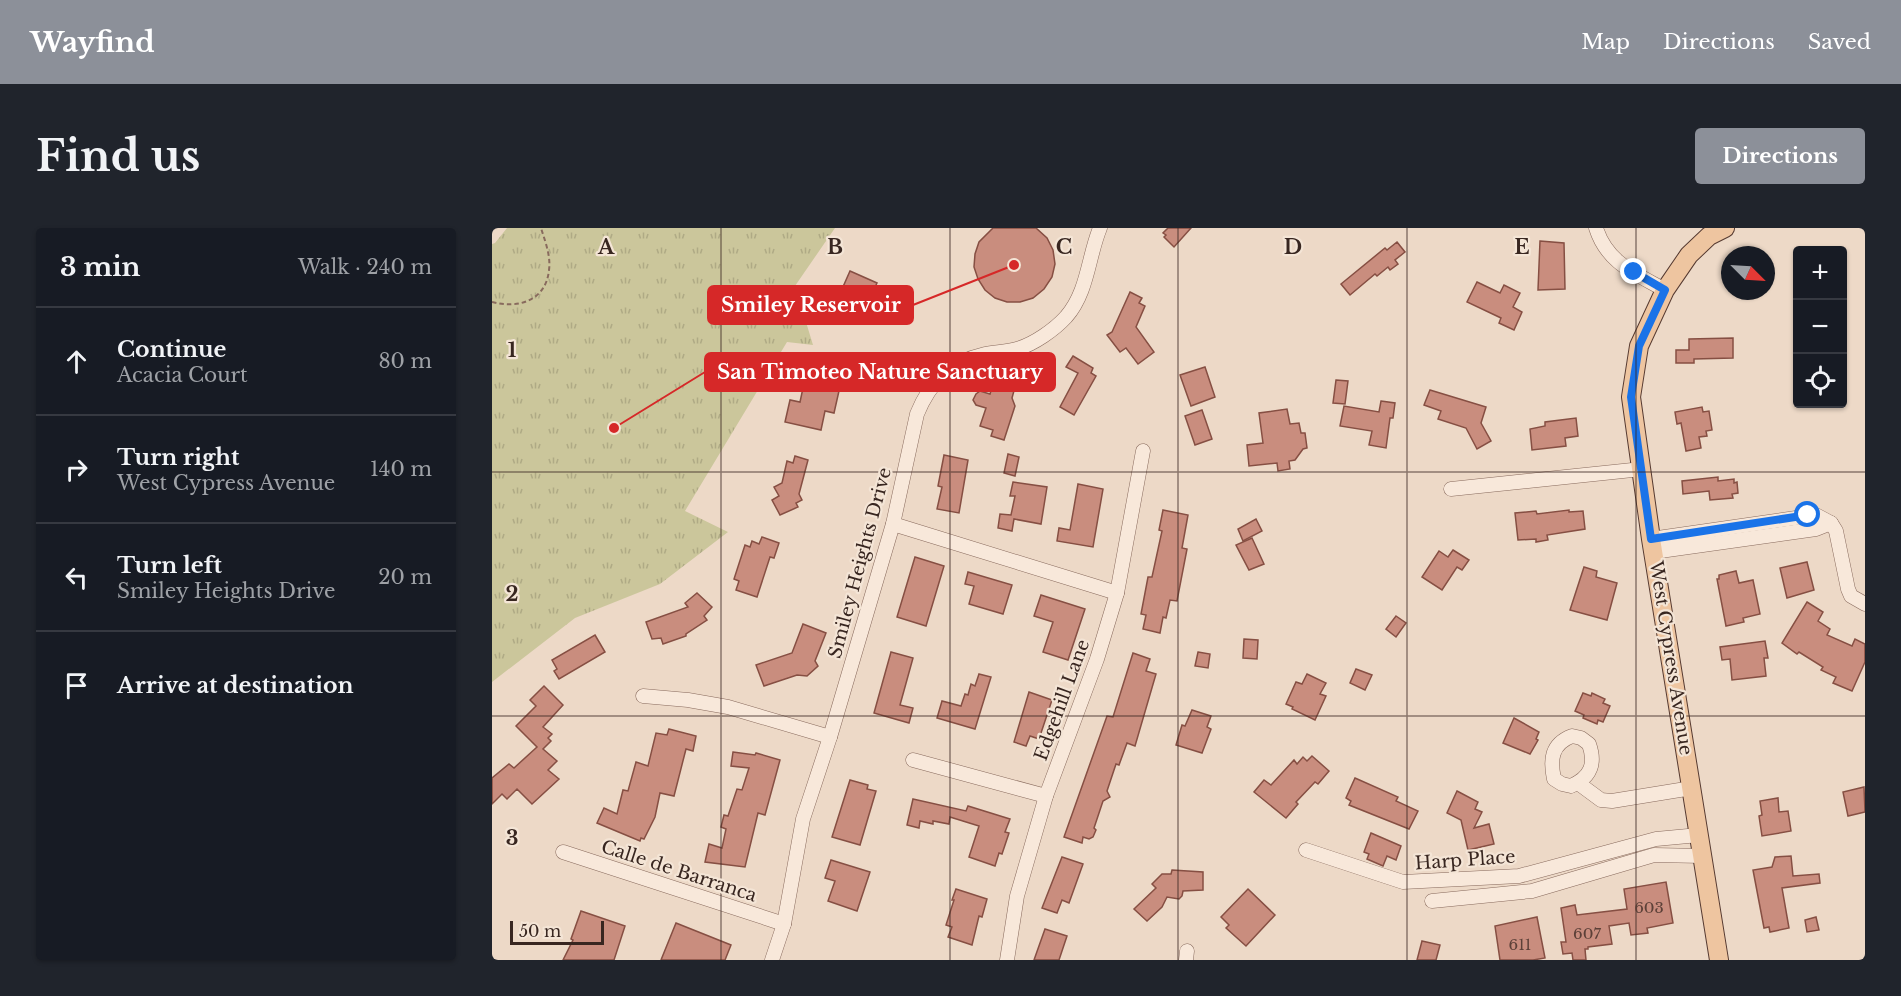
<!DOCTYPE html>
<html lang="en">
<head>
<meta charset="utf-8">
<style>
	body { margin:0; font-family:"Libre Baskerville",serif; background:#20242c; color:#f1f3f6 }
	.controls { position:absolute; right:18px; top:18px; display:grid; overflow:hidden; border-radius:6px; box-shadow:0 2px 4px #0004 }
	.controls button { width:54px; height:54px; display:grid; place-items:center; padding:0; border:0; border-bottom:2px solid #363941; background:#171b24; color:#f1f3f6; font:30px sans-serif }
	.compass { position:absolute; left:1229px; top:18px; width:54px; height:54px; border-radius:50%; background:#171b24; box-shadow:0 2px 4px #0004; rotate:114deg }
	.scale { position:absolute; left:18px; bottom:15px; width:94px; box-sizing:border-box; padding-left:6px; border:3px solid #382620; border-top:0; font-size:16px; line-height:21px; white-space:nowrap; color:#382620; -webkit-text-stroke:4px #f4e5d6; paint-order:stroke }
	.stop { position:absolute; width:18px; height:18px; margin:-14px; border:4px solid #1a73e8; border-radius:50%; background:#fff }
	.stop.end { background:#1a73e8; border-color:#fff; box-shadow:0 2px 6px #0008 }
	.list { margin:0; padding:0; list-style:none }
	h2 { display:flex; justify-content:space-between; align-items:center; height:78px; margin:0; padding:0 24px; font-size:26px }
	h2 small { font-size:20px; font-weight:400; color:#9ea1a6 }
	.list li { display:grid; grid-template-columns:39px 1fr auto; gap:18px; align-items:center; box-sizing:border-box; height:108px; padding:0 24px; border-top:2px solid #363941 }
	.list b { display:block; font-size:22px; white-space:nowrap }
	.list p { margin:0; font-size:20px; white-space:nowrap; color:#9ea1a6 }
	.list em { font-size:20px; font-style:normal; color:#9ea1a6 }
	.icon { flex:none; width:33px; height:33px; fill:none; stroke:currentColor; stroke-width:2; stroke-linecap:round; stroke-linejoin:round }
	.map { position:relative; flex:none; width:1373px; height:732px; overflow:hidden; border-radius:6px }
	header { display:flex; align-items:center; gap:36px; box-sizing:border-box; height:84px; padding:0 30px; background:#8c9099; color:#fff }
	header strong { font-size:28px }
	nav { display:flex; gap:33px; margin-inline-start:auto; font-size:21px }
	.intro { display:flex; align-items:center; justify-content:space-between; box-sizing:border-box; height:144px; padding:0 36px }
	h1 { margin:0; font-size:42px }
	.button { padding:15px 27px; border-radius:6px; background:#8c9099; color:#fff; font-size:21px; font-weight:700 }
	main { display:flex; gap:36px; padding:0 36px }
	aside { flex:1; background:#171b24; border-radius:6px; box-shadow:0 2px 4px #0004 }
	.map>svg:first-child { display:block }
	.park { fill:url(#park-tufts) }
	.building { fill:#c98d7e; stroke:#864f43; stroke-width:1.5 }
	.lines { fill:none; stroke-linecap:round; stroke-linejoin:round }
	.minor-casing { stroke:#886a5d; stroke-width:15 }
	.major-casing { stroke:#563a31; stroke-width:20 }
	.path { stroke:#886a5d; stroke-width:2; stroke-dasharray:4.5 3; stroke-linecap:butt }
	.minor { stroke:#f8e8da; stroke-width:14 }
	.major { stroke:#eec5a0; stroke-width:18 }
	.route { stroke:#1a73e8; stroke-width:8 }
	.grid { fill:none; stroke:#382620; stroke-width:1.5; stroke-opacity:0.55 }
	.labels { text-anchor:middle; stroke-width:4.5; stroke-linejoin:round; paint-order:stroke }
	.number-label { font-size:15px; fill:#5c4038 }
	.street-label { font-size:18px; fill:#382620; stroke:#f4e5d6 }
	.grid-label { font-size:20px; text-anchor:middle; font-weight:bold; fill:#382620; stroke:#f4e5d6; stroke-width:4.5; stroke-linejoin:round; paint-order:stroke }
	.leader { fill:none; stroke:#d62828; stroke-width:2 }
	.callout-dot { fill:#d62828; stroke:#f4e5d6; stroke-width:2 }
	.callout { fill:#d62828; stroke:#d62828; stroke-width:2 }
	.callout-label { font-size:20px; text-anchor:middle; font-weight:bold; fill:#fff }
</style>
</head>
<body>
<header>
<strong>Wayfind</strong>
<nav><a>Map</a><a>Directions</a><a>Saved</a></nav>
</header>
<div class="intro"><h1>Find us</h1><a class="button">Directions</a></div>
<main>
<aside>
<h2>3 min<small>Walk · 240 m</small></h2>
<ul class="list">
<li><svg class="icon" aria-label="ahead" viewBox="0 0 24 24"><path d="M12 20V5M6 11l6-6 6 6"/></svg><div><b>Continue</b><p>Acacia Court</p></div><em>80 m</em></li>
<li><svg class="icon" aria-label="right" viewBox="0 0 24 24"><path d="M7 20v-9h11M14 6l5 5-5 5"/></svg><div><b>Turn right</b><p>West Cypress Avenue</p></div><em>140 m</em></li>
<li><svg class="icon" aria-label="left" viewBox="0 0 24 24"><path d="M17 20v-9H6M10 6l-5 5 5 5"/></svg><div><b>Turn left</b><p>Smiley Heights Drive</p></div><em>20 m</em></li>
<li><svg class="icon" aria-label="arrive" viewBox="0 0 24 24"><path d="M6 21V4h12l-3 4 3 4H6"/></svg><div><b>Arrive at destination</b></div></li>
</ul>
</aside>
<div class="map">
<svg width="1373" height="732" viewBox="0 0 1373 732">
	<defs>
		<pattern id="park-tufts" width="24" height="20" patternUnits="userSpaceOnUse" patternTransform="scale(1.5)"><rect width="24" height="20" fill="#cbc69b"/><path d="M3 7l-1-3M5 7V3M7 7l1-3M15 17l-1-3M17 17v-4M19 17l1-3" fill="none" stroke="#afaa85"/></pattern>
	</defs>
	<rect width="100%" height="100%" fill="#edd9c7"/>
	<polygon class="park" points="15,0 343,0 303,58 321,117 295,114 193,283 236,304 168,356 83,390 0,454 0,16 3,15"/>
	<g class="building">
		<polygon points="501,0 544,0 555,10 561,22 563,36 560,49 552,61 541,70 528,74 515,74 503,70 493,62 486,51 482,39 483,26 487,14"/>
		<polygon points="676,0 699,0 682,19 672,9 674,7 671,5"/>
		<polygon points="1048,13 1072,15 1073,61 1046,62"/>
		<polygon points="905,14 913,24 903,32 906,36 898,42 896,39 885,48 883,46 858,67 849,56 893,20 895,22"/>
		<polygon points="358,43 385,55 374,79 372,78 371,81 364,78 358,91 344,84 351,70 347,68"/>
		<polygon points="985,54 1008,65 1012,57 1028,65 1021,79 1030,84 1022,102 1007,95 1009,90 975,74"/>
		<polygon points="638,64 650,70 647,75 653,78 644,99 662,124 646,136 634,120 628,124 615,107 620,104"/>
		<polygon points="1241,110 1241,130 1202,131 1202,135 1184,135 1184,122 1197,122 1197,111"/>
		<polygon points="581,128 601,140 599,145 604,148 582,187 568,179 586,145 574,139"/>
		<polygon points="319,137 339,141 338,147 341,147 340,152 349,154 342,185 333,183 329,202 293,194 298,172 308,174 314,146 317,146"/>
		<polygon points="713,139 723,169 699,178 688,147"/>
		<polygon points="844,152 856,153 853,176 841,175"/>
		<polygon points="502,153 523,159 520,170 523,178 512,212 499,208 501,202 488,198 494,180 484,177 481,172 484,166 488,163 498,166"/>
		<polygon points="938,162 994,179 989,195 999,213 985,221 974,200 946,191 949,183 932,177"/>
		<polygon points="889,173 903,175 901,190 898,190 894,220 877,217 880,203 848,198 852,178 887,184"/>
		<polygon points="1210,179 1211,184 1217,183 1220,202 1214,203 1215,208 1207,209 1209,220 1194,223 1189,195 1185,196 1183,184"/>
		<polygon points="795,181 798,196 807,195 809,205 813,205 815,220 811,221 803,232 797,233 798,241 786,243 785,235 757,238 755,217 771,215 767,185"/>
		<polygon points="710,182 720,211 703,217 693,188"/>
		<polygon points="1084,190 1086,208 1073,210 1074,218 1040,222 1038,201 1053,198 1053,194"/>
		<polygon points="516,226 527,229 523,248 512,245"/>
		<polygon points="452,227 476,232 467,285 445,281 450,259 446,258"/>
		<polygon points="303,228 316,232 307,266 310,272 304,275 306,279 288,287 280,272 287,268 282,259 290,255 295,233 301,235"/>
		<polygon points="1226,249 1226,253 1242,251 1242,255 1245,254 1246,265 1240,266 1241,270 1218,272 1217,263 1191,266 1190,253"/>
		<polygon points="521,254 555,259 549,296 522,291 520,303 506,300 508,286 519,287 523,268 518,268"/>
		<polygon points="586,256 611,261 601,319 565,313 567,300 578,302"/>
		<polygon points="671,282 696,287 690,320 695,321 685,373 678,372 674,390 671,389 668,405 651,401 654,387 649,386 656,349 660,349 670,303 667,302"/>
		<polygon points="1077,282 1077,284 1091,283 1093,301 1055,307 1056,312 1044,314 1044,311 1026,312 1023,285 1044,283 1045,286"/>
		<polygon points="764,291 770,303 751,313 746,301"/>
		<polygon points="270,309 287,315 282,330 278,329 265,369 244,362 247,353 242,351 253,317 258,319 260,313 267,316"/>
		<polygon points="760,310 772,336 757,342 744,317"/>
		<polygon points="961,322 977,332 970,342 965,339 950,362 930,349 947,323 956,329"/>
		<polygon points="423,329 452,338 434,398 405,389"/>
		<polygon points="1315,334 1322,362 1295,370 1288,340"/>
		<polygon points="1092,339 1105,343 1104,349 1125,355 1115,392 1078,382"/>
		<polygon points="1244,343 1247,355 1261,352 1268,386 1251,390 1252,394 1234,398 1225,351 1227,351 1227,347"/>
		<polygon points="476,344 520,357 511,386 477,376 482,358 473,356"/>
		<polygon points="205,365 220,379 212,388 215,392 194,406 194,408 171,416 169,410 160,411 154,394 196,379 193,375"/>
		<polygon points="549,367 593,381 576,432 551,424 561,394 542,388"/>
		<polygon points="1315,374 1331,384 1326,393 1338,401 1335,407 1360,418 1363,411 1373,416 1373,434 1360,463 1341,455 1344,449 1329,442 1331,439 1307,424 1305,426 1290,415"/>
		<polygon points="904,388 914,395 904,409 894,401"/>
		<polygon points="311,396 334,405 323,433 326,438 315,448 305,447 272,458 264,437 300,425"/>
		<polygon points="103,407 113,424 67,451 62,443 65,441 60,432"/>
		<polygon points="752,411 766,412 765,431 751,430"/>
		<polygon points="1273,413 1276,430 1272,430 1274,448 1240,452 1238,431 1230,432 1228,419"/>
		<polygon points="399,424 421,430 408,477 421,480 417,495 382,485"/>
		<polygon points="706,424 718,426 716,440 703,438"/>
		<polygon points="641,425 658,431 654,443 664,446 643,518 635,515 627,537 624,536 615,563 618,569 611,573 602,600 604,602 601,609 597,611 591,609 590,615 572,609 615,488 621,489"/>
		<polygon points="864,441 880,447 873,462 858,455"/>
		<polygon points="487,446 499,449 483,501 445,490 450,473 469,478 473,466 476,467 479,456 483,458"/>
		<polygon points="815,446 834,455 828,466 834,468 823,492 800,481 801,479 794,476 804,454 810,456"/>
		<polygon points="52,458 71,477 51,499 60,506 56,510 59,513 51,521 65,533 56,542 67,551 40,576 25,561 15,571 10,566 0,576 0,550 17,536 22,540 45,519 24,498 44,478 38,472"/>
		<polygon points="537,464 560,472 547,511 538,508 534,518 522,514"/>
		<polygon points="1091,465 1099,468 1100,465 1113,471 1111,475 1118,478 1111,494 1106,492 1105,496 1091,490 1092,487 1083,483"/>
		<polygon points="700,482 719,488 715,499 719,501 710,525 684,517 690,497 693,498"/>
		<polygon points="1022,490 1047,504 1044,511 1046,512 1038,526 1011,515"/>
		<polygon points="177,501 204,508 201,523 194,521 182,568 168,565 163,589 152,611 149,610 148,613 105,595 112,580 125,586 131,562 136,563 144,534 156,538 164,505 175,507"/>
		<polygon points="241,524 263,527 264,525 288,532 273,587 266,585 253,639 213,634 217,616 230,620 234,601 229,599 232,587 236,588 245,561 250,562 257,540 239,538"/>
		<polygon points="820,528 837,543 826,556 823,554 804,574 806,576 794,590 762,564 772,552 779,557 802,532 805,536 811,529 815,533"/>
		<polygon points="863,550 906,569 904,573 926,583 917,601 857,577 859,573 854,570"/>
		<polygon points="358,552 376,557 375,561 384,563 368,617 340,609"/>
		<polygon points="1372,559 1373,584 1356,588 1351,564"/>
		<polygon points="965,563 986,574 983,581 990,584 982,600 997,596 1002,616 976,622 969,592 955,585"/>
		<polygon points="1286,570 1287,584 1296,583 1299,603 1270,608 1267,588 1270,587 1268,573"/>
		<polygon points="421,571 474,583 476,578 518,591 513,604 517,605 510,626 507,625 503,638 477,629 487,598 458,589 457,596 441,593 441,596 428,593 427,600 415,597"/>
		<polygon points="879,605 909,618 904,632 895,628 891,638 875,631 877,626 872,624"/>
		<polygon points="1299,628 1301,648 1327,646 1328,655 1290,660 1297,700 1278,704 1277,699 1272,700 1261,642 1280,639 1283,629"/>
		<polygon points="570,629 591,636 577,675 570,672 565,685 550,680"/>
		<polygon points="339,632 378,644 365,683 336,673 343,653 333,650"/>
		<polygon points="680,642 711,644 711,662 691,663 690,668 687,671 675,669 670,679 655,693 642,681 664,660 660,656 670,646 679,646"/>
		<polygon points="1174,654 1181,695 1155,700 1156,705 1139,707 1137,695 1117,698 1120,716 1096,719 1096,721 1093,721 1094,732 1081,732 1080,725 1071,726 1069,714 1074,714 1069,680 1083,677 1085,687 1135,681 1132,661"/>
		<polygon points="464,661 495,671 490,689 487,688 480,717 456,709 460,699 454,697 462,672 460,672"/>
		<polygon points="756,661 783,687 754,718 734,700 737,697 729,689"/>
		<polygon points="89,683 133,698 122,732 71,732 81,712 79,711"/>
		<polygon points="1045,689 1053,730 1041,732 1008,732 1003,698"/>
		<polygon points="1324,689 1327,702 1315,704 1313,692"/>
		<polygon points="184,695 239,717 233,732 169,732"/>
		<polygon points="553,701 575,708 567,732 542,732"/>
		<polygon points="930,713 948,717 944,732 925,732"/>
	</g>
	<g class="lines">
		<g class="minor-casing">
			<g id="minor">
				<path d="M1104,0C1115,35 1143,45 1173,62"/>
				<polyline points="959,261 1150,241"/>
				<polyline points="401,296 625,365"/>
				<polyline points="1159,311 1324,287 1339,295 1344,303 1356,361 1359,368 1373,376"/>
				<polyline points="1161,324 1324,301 1339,295"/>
				<polyline points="151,468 196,472 236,479 338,509"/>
				<path d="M1080,508L1089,510L1097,516C1104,536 1099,549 1079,558L1070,556L1062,551C1058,532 1059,516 1080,508Z"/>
				<polyline points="421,532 554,568"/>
				<polyline points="1086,555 1109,572 1120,573 1200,560"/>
				<polyline points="814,622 911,654 1027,648 1164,611 1207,607"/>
				<polyline points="71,624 292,696"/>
				<polyline points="940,673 1040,663 1162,627 1210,628"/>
				<path d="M280,732L292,696L311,591L338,509L401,296L425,186C438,154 458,134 493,126C503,124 515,124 525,121C542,116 562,102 574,89C596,64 596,29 608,0"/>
				<polyline points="515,732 525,668 554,568 605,431 625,365 651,223"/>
				<polyline points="694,732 695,723"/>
			</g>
		</g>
		<g class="major-casing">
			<polyline id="major" points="1227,732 1159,311 1139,169 1147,118 1173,62 1197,27 1217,8 1233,0"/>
		</g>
		<path class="path" d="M0,74C26,81 54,73 57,42C59,28 53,13 49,0"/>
		<use href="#minor" class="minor"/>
		<use href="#major" class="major"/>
	</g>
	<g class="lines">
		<polyline class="route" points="1142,44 1173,62 1147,118 1139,169 1159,311 1316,287"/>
	</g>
	<path class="grid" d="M229,0V732M458,0V732M686,0V732M915,0V732M1144,0V732M0,244H1373M0,488H1373"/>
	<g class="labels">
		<g class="number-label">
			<text x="1157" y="685">603</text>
			<text x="1095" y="711">607</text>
			<text x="1028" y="722">611</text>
		</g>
		<g class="street-label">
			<text transform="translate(368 335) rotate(-75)" y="6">Smiley Heights Drive</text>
			<text transform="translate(1179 430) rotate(81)" y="6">West Cypress Avenue</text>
			<text transform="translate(570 472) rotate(-70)" y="6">Edgehill Lane</text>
			<text transform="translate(973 632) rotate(-4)" y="6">Harp Place</text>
			<text transform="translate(187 643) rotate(18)" y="6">Calle de Barranca</text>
		</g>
	</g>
	<g class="grid-label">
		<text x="114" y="26">A</text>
		<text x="343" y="26">B</text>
		<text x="572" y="26">C</text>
		<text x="801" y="26">D</text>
		<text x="1030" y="26">E</text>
		<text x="20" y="129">1</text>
		<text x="20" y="373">2</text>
		<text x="20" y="617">3</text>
	</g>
	<path class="leader" d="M522 37L421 77M122 200L213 144"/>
	<g class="callout-dot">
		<circle cx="522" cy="37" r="6"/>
		<circle cx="122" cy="200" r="6"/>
	</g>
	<g class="callout">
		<rect x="216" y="58" width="205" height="38" rx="6"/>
		<rect x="213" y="125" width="350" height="38" rx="6"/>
	</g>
	<g class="callout-label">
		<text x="319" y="84">Smiley Reservoir</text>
		<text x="388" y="151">San Timoteo Nature Sanctuary</text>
	</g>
</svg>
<div class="controls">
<button>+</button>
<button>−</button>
<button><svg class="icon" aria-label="locate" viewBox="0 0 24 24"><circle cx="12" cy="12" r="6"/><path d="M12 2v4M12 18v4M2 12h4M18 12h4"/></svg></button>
</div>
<svg class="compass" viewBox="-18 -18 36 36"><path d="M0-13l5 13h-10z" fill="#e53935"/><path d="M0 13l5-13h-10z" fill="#9ea1a6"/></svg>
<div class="scale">50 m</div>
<div class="stop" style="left:1316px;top:287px"></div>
<div class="stop end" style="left:1142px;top:44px"></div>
</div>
</main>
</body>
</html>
